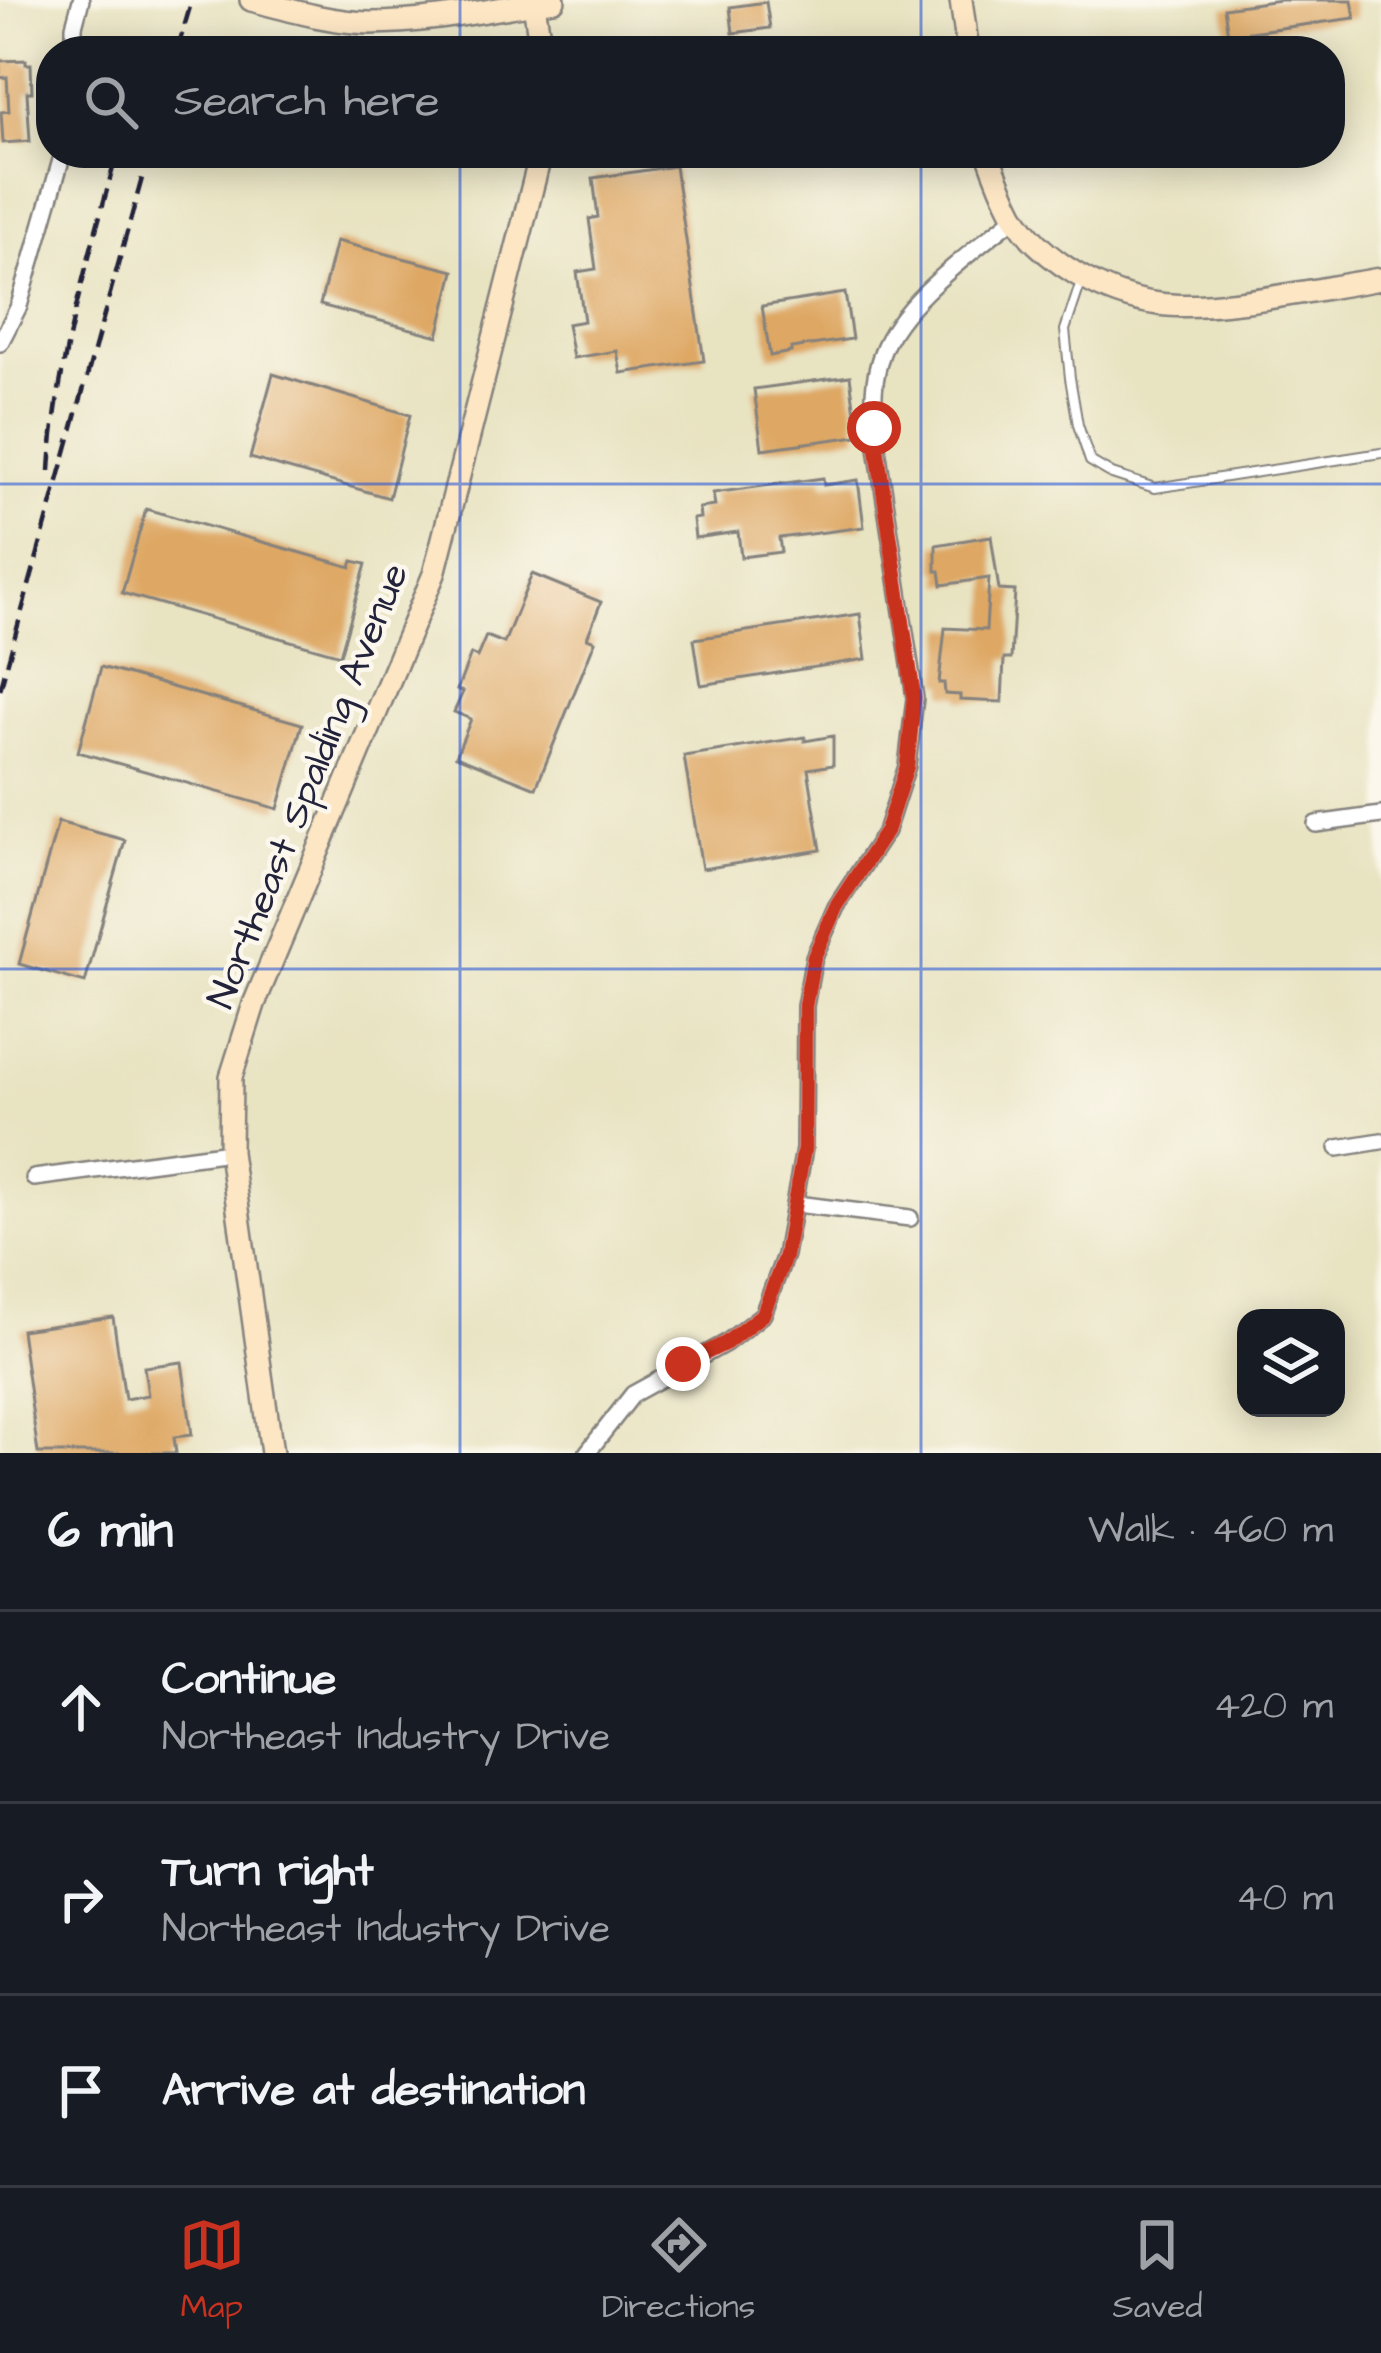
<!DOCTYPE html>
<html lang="en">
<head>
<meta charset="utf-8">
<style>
	body { margin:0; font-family:"Architects Daughter",sans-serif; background:#242831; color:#f1f3f6 }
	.controls { position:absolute; right:36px; bottom:36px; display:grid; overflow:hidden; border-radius:24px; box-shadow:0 6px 30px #0003 }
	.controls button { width:108px; height:108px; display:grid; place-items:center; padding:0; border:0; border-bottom:3px solid #363941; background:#171b24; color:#f1f3f6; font:60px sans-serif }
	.stop { position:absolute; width:36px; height:36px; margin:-27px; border:9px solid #c8321e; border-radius:50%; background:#fff }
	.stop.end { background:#c8321e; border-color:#fff; box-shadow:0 3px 12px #0008 }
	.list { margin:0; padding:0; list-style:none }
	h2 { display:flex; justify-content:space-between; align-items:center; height:156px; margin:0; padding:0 48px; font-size:51px }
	h2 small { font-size:39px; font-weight:400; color:#9ea1a6 }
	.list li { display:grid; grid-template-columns:78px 1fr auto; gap:36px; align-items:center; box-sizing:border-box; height:192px; padding:0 48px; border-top:3px solid #363941 }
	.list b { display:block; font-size:45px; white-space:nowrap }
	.list p { margin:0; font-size:39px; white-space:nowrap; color:#9ea1a6 }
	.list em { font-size:39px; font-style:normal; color:#9ea1a6 }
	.icon { flex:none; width:66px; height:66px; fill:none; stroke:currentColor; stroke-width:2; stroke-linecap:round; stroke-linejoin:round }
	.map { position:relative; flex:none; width:1381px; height:1453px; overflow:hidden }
	.search { position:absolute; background:#171b24; box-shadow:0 6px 30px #0003; left:36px; right:36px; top:36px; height:132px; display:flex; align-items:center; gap:30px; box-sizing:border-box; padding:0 42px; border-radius:48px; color:#9ea1a6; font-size:45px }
	.sheet { height:732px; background:#171b24 }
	nav { display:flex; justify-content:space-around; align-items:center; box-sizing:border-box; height:168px; border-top:3px solid #363941; background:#171b24; font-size:33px; color:#9ea1a6 }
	nav a { display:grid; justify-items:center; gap:6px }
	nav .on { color:#c8321e }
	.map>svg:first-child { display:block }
	.building { fill:#dea763 }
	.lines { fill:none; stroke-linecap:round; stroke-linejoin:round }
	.lane-casing { stroke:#85827e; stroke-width:12 }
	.street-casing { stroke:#85827e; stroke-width:20 }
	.secondary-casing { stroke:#85827e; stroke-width:26 }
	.lane { stroke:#fff; stroke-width:8 }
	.street { stroke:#fff; stroke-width:15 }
	.secondary { stroke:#fce6c4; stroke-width:21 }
	.rail { stroke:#22223b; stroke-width:4.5; stroke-dasharray:18 9; stroke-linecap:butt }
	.route { stroke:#c8321e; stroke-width:15 }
	.grid { fill:none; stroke:#1d4ed8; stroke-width:3; stroke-opacity:0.55 }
	.labels { text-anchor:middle; stroke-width:9; stroke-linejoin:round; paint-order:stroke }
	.street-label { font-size:39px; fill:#22223b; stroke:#fbf7ec }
</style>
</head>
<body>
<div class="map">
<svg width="1381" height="1453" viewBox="0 0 1381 1453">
	<rect width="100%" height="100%" fill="#fbf7ec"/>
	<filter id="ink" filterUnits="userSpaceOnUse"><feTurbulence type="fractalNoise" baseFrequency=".00833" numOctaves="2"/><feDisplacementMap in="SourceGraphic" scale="24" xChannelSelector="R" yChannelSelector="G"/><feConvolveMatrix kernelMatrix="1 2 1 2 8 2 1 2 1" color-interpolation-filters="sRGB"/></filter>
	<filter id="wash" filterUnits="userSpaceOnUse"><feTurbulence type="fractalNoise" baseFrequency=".004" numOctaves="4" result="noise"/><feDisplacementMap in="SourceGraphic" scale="48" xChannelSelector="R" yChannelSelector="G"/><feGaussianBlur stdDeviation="2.7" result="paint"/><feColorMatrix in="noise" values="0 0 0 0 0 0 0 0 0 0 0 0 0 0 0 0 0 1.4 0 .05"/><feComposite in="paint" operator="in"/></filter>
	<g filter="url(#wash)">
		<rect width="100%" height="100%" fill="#e8e3c1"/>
		<g id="blocks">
			<g class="building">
				<polygon points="1280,0 1352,0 1355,18 1228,35 1224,8"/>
				<polygon points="766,2 770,28 733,33 730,7"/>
				<polygon points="26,60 26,64 31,64 32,92 27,92 30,141 3,143 1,112 9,111 7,77 0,78 0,61"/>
				<polygon points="675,166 704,361 621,373 617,351 573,358 567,324 584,321 577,272 596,269 589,219 598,217 593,178"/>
				<polygon points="336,241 454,271 438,336 320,305"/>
				<polygon points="845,293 852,339 791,348 791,352 770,356 762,306"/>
				<polygon points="273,374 410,415 389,498 250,458"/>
				<polygon points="850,376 858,436 762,449 754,389"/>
				<polygon points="823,478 824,485 858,480 864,527 779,538 781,552 741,557 738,532 695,538 693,519 700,518 699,508 715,506 713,493"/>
				<polygon points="146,509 351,567 353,561 366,564 340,655 122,593"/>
				<polygon points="991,536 999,590 1015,591 1011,659 1004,659 1002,702 960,700 960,695 945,694 944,683 939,683 945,628 986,630 989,578 942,585 940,571 936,571 936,545"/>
				<polygon points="532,574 601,602 587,638 595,641 536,788 456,756 471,719 454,712 463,692 457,690 471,654 477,657 486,636 504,643"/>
				<polygon points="860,614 866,659 701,685 694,639"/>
				<polygon points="101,667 302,724 278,809 78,752"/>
				<polygon points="833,736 833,765 808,769 821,850 702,869 684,756 805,737 805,741"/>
				<polygon points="58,822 125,840 85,983 19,964"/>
				<polygon points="113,1317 125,1399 148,1395 144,1367 182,1362 192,1435 174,1437 176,1453 38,1453 21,1330"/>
			</g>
		</g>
	</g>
	<g filter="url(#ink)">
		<use href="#blocks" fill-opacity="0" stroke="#85827e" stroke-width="3"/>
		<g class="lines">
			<g class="lane-casing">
				<polyline id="lane" points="1082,279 1065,330 1070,378 1078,425 1090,461 1112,474 1155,488 1381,453"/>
			</g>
			<g class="street-casing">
				<g id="street">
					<polyline points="74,51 74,26 81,0"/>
					<polyline points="0,343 19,306 63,153"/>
					<polyline points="1316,824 1381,815"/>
					<polyline points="1338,1148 1381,1141"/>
					<polyline points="34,1178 230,1152"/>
					<polyline points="796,1204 910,1218"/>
					<path d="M587,1453L633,1394L726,1343L763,1314L785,1255L804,1149L805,1006L814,957L836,907L886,831L907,766L915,698L874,428C873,402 873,378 882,353C901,301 973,252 1015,217"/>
				</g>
			</g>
			<g class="secondary-casing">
				<g id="secondary">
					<path d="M251,0C290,10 329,22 370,23C431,23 493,9 554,0"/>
					<polyline points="961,0 968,51"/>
					<polyline points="534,3 541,51"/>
					<path d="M988,153C995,173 1003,194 1013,213C1040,261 1106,297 1159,304C1217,312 1320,288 1381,279"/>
					<polyline points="272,1453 230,1152 231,1077 254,1004 434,574 541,153"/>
				</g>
			</g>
			<use href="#lane" class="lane"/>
			<use href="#street" class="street"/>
			<use href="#secondary" class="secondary"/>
			<g class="rail">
				<polyline points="177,51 192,0"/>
				<path d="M50,471C56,362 89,258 117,153"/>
				<polyline points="0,690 149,153"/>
			</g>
		</g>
	</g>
	<g class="lines" filter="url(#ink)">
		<polyline class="route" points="683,1364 726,1343 763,1314 785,1256 804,1149 805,1006 814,957 836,907 886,831 907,766 914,698 874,428"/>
	</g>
	<path class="grid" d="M460,0V51M921,0V51M460,153V1453M921,153V1453M0,484H1381M0,969H1381"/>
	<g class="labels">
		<g class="street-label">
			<text transform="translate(306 785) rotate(-68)" y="14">Northeast Spalding Avenue</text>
		</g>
	</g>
</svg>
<div class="controls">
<button><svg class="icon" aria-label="layers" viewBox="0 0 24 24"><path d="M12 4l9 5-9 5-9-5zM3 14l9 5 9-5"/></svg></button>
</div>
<div class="stop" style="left:874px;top:428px"></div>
<div class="stop end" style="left:683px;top:1364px"></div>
<div class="search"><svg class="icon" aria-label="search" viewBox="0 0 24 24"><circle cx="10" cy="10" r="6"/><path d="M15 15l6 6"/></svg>Search here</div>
</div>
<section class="sheet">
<h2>6 min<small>Walk · 460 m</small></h2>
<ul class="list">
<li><svg class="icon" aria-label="ahead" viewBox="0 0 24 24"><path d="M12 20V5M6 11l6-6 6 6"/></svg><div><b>Continue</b><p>Northeast Industry Drive</p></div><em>420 m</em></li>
<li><svg class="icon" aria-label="right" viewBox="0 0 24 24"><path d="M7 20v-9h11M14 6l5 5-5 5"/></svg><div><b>Turn right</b><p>Northeast Industry Drive</p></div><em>40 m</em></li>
<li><svg class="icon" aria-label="arrive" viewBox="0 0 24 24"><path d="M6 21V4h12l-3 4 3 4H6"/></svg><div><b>Arrive at destination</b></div></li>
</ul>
</section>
<nav>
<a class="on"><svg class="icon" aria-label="map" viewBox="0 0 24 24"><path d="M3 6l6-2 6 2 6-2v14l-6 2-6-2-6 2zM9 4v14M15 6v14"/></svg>Map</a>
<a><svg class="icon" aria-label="directions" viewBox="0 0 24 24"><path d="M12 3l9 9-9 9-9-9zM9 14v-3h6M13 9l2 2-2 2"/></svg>Directions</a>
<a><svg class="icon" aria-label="saved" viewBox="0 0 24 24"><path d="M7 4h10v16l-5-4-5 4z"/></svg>Saved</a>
</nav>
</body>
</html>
